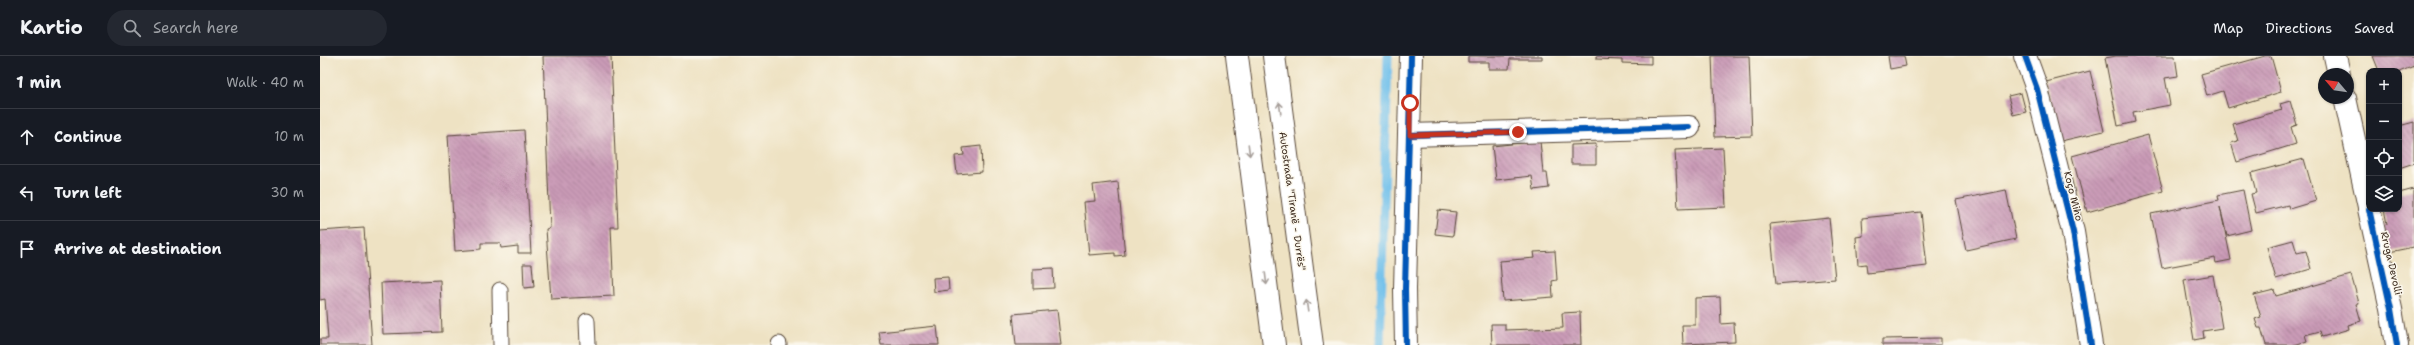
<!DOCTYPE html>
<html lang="en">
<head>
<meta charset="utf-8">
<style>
	body { margin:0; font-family:"Shantell Sans",sans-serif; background:#242831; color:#f1f3f6 }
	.controls { position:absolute; right:12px; top:12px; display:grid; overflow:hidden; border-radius:8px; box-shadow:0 1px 3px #0004 }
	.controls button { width:36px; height:36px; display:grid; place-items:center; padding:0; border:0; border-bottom:1px solid #363941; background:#171b24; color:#f1f3f6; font:20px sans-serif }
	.compass { position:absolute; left:1998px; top:12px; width:36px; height:36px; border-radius:50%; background:#171b24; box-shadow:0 1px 3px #0004; rotate:299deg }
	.stop { position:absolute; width:12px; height:12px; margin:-9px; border:3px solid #c8321e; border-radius:50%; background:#fff }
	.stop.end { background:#c8321e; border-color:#fff; box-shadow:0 1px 4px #0008 }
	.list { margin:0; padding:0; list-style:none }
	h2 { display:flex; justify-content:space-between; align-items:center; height:52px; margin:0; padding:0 16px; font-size:17px }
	h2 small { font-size:13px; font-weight:400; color:#9ea1a6 }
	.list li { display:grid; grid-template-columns:26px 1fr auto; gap:12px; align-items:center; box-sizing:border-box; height:56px; padding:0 16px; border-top:1px solid #363941 }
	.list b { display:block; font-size:15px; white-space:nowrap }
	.list em { font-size:13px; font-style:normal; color:#9ea1a6 }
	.icon { flex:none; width:22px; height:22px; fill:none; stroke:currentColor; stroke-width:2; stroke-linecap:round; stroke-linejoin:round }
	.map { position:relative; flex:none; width:2094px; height:289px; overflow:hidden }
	header { display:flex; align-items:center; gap:24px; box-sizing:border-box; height:56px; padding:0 20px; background:#171b24; border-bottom:1px solid #363941 }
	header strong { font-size:19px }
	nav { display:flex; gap:22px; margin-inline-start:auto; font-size:14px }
	.search { width:280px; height:36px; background:#242831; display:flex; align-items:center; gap:10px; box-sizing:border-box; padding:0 14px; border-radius:22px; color:#9ea1a6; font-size:15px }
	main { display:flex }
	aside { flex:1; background:#171b24 }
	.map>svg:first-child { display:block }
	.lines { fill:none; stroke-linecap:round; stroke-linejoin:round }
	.stream { stroke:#70c0eb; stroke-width:9 }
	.building { fill:url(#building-back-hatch) }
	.service-casing { stroke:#564637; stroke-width:17 }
	.minor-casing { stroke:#564637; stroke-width:24 }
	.tertiary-casing { stroke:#564637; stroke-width:24 }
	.trunk-casing { stroke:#564637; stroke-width:24 }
	.service { stroke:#fff; stroke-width:15 }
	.minor { stroke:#fff; stroke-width:22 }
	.tertiary { stroke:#fff; stroke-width:22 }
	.trunk { stroke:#fff; stroke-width:22 }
	.cycleway-casing { stroke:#fbf7ec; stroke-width:8 }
	.cycleway { stroke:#0057b8; stroke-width:6 }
	.oneway { stroke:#a79f9a }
	.route { stroke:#c8321e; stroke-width:5 }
	.labels { text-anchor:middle; stroke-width:3; stroke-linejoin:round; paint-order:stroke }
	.street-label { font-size:10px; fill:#3b2a1e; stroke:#fbf7ec }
</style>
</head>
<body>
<header>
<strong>Kartio</strong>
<div class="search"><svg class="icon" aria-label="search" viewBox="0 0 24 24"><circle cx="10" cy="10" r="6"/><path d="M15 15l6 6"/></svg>Search here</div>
<nav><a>Map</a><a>Directions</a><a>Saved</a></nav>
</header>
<main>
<aside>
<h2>1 min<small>Walk · 40 m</small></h2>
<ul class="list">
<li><svg class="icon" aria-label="ahead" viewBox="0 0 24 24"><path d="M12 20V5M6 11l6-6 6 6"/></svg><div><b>Continue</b></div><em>10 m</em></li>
<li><svg class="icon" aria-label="left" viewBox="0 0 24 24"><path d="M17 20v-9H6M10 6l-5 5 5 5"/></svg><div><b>Turn left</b></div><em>30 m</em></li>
<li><svg class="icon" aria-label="arrive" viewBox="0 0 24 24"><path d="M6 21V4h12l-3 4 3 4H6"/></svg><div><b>Arrive at destination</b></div></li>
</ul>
</aside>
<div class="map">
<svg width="2094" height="289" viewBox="0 0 2094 289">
	<defs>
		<pattern id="building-back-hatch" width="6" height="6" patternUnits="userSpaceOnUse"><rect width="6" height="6" fill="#ca9bb7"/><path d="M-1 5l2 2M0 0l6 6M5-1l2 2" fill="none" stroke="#a57f94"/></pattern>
	</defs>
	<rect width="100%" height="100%" fill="#fbf7ec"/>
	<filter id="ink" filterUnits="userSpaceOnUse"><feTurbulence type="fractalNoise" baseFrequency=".025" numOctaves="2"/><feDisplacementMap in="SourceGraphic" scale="8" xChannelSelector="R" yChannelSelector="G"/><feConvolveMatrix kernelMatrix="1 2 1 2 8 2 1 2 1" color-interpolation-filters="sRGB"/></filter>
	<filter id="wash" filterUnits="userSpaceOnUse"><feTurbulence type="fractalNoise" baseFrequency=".012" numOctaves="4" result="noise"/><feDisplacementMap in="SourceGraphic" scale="16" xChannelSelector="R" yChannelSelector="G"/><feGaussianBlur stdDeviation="0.9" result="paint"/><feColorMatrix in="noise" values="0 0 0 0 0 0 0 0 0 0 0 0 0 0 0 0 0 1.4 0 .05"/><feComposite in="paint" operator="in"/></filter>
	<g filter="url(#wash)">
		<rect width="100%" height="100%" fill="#eee2c3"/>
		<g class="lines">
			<polyline class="stream" points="1060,289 1068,0"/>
		</g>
		<g id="blocks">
			<g class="building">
				<polygon points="223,0 291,0 298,171 291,171 294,240 231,243 226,173 230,172"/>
				<polygon points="1148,0 1222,0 1222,3 1190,3 1189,13 1169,13 1169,6 1148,6"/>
				<polygon points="1276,0 1331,0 1331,8 1302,7 1302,4 1276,3"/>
				<polygon points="1392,0 1429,0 1432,80 1395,81"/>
				<polygon points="1568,0 1584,0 1586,10 1570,13"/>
				<polygon points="1796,0 1855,0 1858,20 1845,22 1850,49 1813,56 1815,66 1798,70 1785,2"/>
				<polygon points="1945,0 1951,0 1961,36 1908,52 1903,35 1887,40 1881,18"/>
				<polygon points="2053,0 2094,0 2094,10 2079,16 2059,15"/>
				<polygon points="1770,15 1784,75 1741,85 1726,26"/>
				<polygon points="1701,37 1706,56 1693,59 1688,40"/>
				<polygon points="1970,45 1977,69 1971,71 1976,88 1917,106 1911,87 1918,85 1913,68 1962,54 1960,48"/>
				<polygon points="2094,66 2094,107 2079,112 2079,70"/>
				<polygon points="204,74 211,197 198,197 198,190 181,192 180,187 161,187 161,193 135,195 128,79"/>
				<polygon points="1828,79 1843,135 1767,156 1752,100"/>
				<polygon points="1220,85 1223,117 1227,117 1229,132 1214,134 1212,120 1176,124 1172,90"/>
				<polygon points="1276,88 1276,108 1251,108 1251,89"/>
				<polygon points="661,90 662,116 637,118 635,100 644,99 643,92"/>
				<polygon points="1403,92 1406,151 1358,153 1355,94"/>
				<polygon points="1984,103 1996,145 1969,153 1968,149 1936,157 1931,138 1936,137 1931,117"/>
				<polygon points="798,126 805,199 795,200 795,197 769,199 764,146 775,145 773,129"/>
				<polygon points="2094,133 2094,191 2069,196 2063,169 2067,168 2064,153 2079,153 2079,137"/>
				<polygon points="1686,134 1696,183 1646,194 1636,144"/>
				<polygon points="1923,134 1931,174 1907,180 1900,151 1911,204 1896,207 1895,202 1842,212 1831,158 1899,144 1898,139"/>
				<polygon points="1118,154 1136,156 1133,180 1115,178"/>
				<polygon points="1601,156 1607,210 1547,217 1546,208 1538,209 1536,181 1543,180 1542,162"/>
				<polygon points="1509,162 1515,223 1456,228 1450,168"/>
				<polygon points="44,172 52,289 0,289 0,283 8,283 5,243 0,244 0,175"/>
				<polygon points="1973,184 1977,197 1986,195 1991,213 1956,223 1947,191"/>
				<polygon points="1235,195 1237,224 1232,225 1233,241 1183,245 1180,205 1215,202 1214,196"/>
				<polygon points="203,208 212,208 214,231 204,232"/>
				<polygon points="733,212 734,232 713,233 713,213"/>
				<polygon points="1893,219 1902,272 1883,275 1884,282 1874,284 1864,224"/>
				<polygon points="2031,219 2039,247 2036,248 2041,265 2028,269 2029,273 2002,281 2000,275 1985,279 1987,285 1974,289 1946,289 1941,272 1938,272 1935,263 1941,261 1934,239 1954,234 1956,240"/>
				<polygon points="628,221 629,234 614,236 613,222"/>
				<polygon points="120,224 122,276 63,278 61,227"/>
				<polygon points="1400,241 1401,268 1414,267 1415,286 1363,288 1362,269 1375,269 1375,242"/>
				<polygon points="737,254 741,289 696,289 693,258"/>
				<polygon points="1260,256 1261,289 1172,289 1171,268 1185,268 1185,274 1243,272 1242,257"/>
				<polygon points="617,270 619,289 561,289 559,276"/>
				<polygon points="1621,282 1621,289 1562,289 1562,283"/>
			</g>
		</g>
	</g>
	<g filter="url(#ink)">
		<use href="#blocks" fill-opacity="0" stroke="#564637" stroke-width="1"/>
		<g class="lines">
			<g class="service-casing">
				<g id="service">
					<polyline points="180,234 181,289"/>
					<polyline points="267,265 268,289"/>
					<polyline points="459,288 459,289"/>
				</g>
			</g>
			<g class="minor-casing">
				<g id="minor">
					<polyline points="2015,0 2019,18"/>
					<polyline points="2025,42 2049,151"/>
					<polyline points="1090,79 1369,71"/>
					<polyline points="2049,153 2071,253 2077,289"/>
					<polyline points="1086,289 1085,233 1091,0"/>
				</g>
			</g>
			<g class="tertiary-casing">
				<polyline id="tertiary" points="1705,0 1717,33 1753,176 1771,289"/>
			</g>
			<g class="trunk-casing">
				<g id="trunk">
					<polyline points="917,0 954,289"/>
					<polyline points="954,0 992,289"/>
				</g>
			</g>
			<use href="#service" class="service"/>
			<use href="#minor" class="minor"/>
			<use href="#tertiary" class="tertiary"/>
			<use href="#trunk" class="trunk"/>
			<g class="cycleway-casing">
				<g id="cycleway">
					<polyline points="1705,0 1717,33 1753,176 1771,289"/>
					<polyline points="1090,79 1369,71"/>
					<polyline points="2049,153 2071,253 2077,289"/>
					<polyline points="1086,289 1085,233 1091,0"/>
				</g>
			</g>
			<use href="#cycleway" class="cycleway"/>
		</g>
		<defs><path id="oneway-shaft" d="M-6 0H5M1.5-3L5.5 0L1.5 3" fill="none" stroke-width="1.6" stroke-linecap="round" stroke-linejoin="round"/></defs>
		<g class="oneway">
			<use href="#oneway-shaft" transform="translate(960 52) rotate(-98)"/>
			<use href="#oneway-shaft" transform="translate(929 94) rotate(83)"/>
			<use href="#oneway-shaft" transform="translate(946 223) rotate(83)"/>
			<use href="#oneway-shaft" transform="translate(987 250) rotate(-98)"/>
		</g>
	</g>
	<g class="lines" filter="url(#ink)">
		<polyline class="route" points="1090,47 1090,79 1198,76"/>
	</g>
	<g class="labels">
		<g class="street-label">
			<text transform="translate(1754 140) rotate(76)" y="4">Koço Miho</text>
			<text transform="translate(973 145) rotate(82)" y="4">Autostrada "Tiranë - Durrës"</text>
			<text transform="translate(2072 207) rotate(77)" y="4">Rruga Devolli</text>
		</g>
	</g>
</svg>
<div class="controls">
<button>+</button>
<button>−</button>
<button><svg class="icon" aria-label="locate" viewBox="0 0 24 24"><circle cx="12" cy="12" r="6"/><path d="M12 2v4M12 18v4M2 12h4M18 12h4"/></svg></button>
<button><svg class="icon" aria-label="layers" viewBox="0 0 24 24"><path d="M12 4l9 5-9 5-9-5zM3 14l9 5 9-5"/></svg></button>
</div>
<svg class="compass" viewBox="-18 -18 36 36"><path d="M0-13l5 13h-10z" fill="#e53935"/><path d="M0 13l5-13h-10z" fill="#9ea1a6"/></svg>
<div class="stop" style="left:1090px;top:47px"></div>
<div class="stop end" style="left:1198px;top:76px"></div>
</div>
</main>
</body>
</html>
